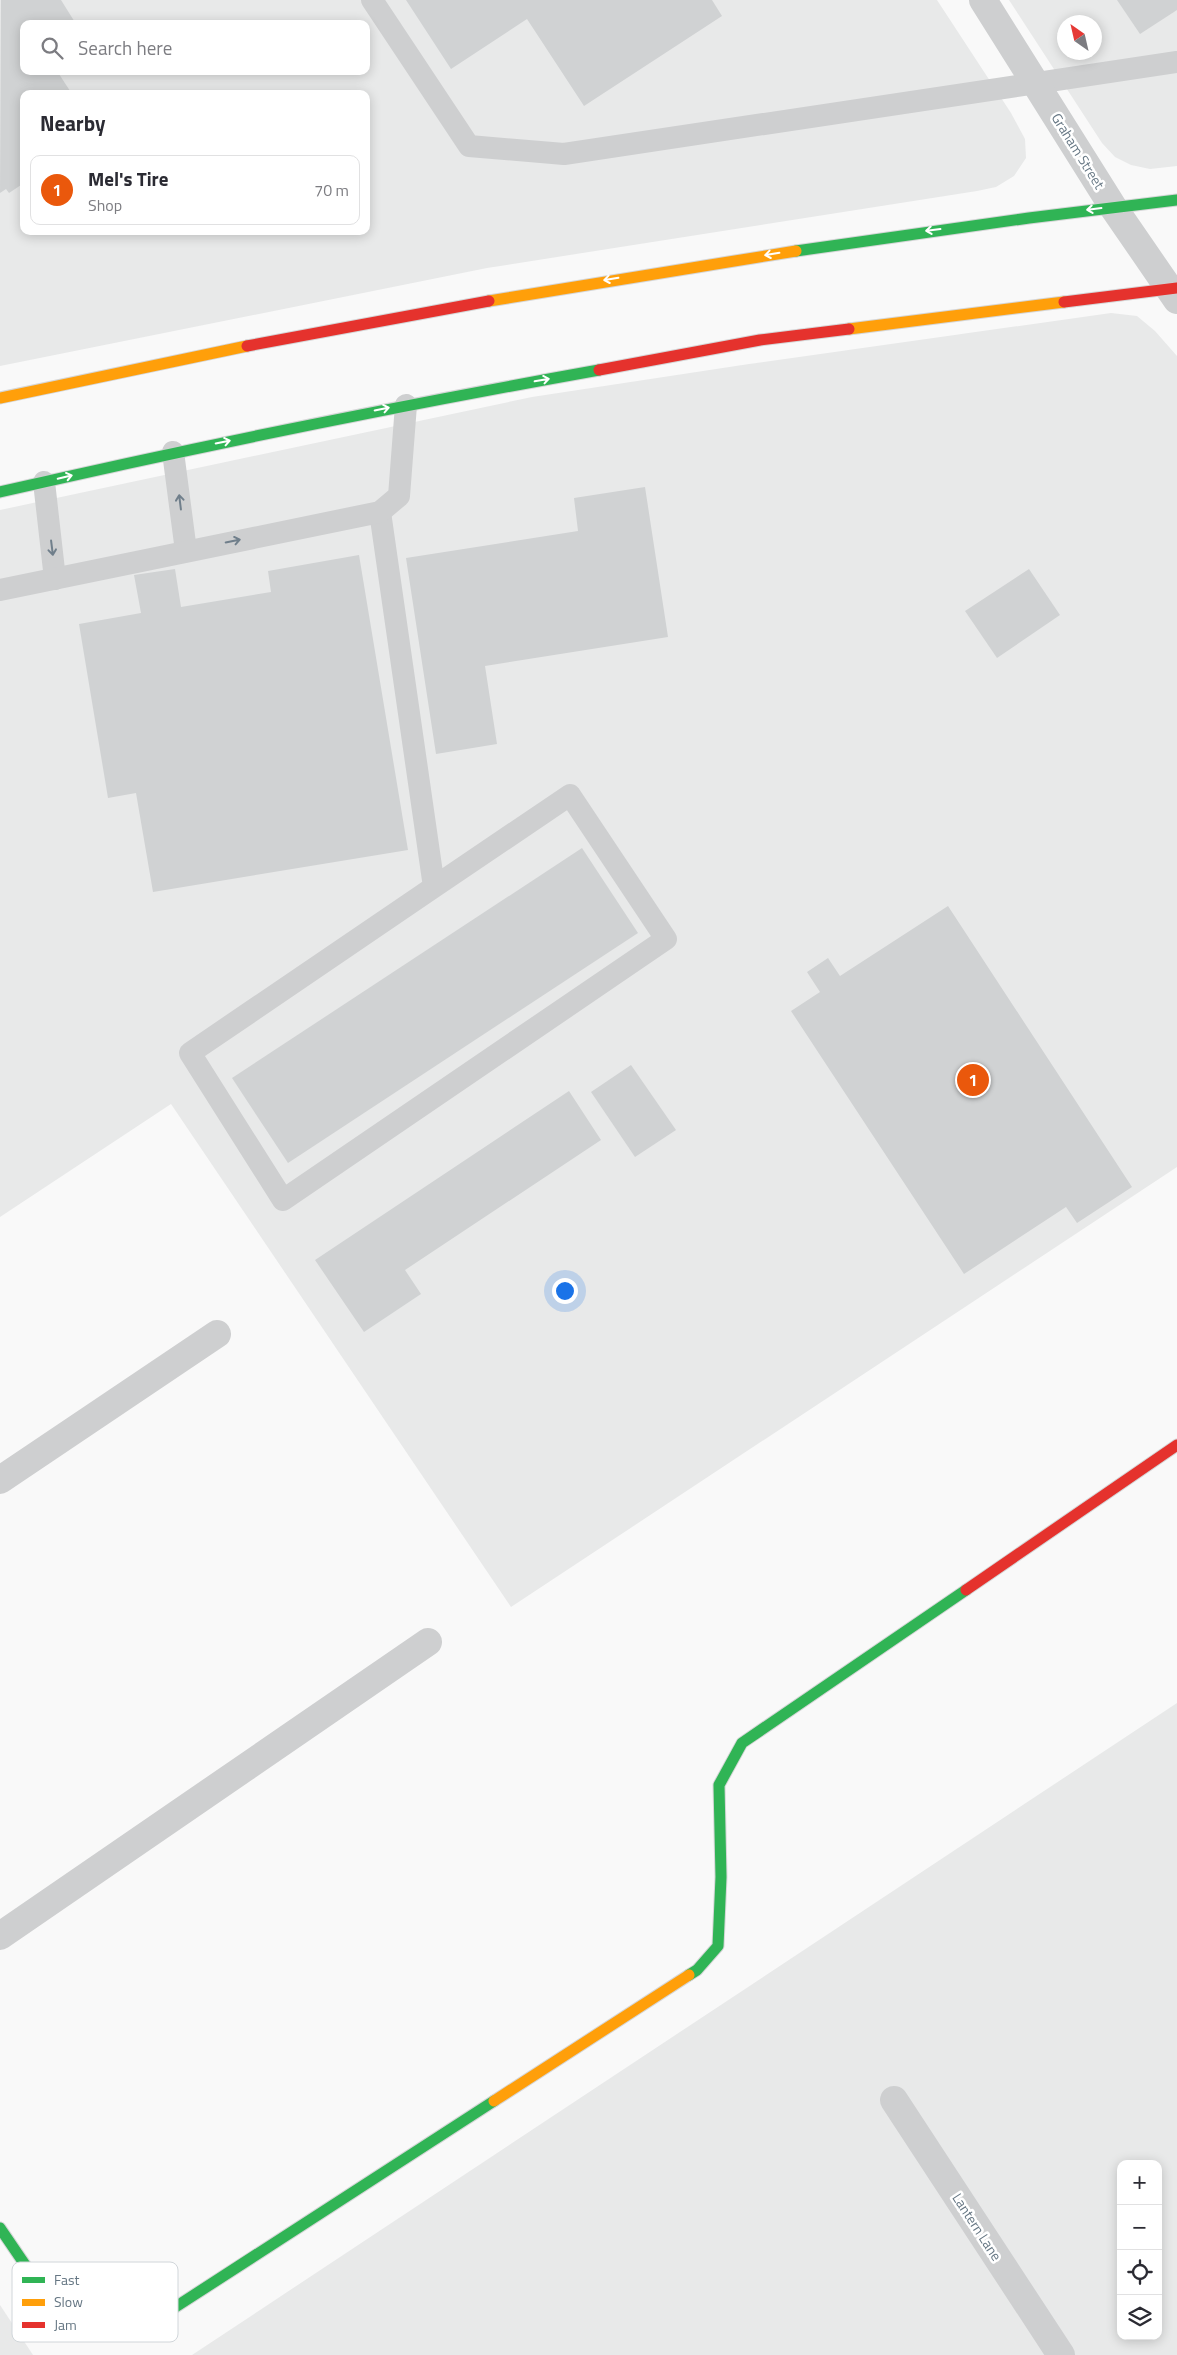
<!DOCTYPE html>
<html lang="en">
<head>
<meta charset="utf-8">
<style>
	body { margin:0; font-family:"Titillium Web",sans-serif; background:#f7f7f7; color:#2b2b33 }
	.controls { position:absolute; right:15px; bottom:15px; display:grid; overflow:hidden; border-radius:10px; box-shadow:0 2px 12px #0003 }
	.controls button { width:45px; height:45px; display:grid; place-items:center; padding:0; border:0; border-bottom:1px solid #e1e1e2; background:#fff; color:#2b2b33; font:25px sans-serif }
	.compass { position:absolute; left:1057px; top:15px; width:45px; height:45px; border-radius:50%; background:#fff; box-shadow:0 2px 12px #0003; rotate:326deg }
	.you { position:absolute; left:564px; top:1290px; width:18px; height:18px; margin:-12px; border:4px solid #fff; border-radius:50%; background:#1a73e8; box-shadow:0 0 0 8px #1a73e833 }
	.badge { display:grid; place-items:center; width:32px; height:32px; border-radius:50%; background:#ea580c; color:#fff; font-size:16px; font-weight:700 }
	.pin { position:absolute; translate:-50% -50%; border:2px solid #fff; box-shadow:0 1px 5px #0006 }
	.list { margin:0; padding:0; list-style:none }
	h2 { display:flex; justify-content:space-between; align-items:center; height:65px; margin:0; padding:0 20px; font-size:21px }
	h2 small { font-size:16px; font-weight:400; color:#7c7c81 }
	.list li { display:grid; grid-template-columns:32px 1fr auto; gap:15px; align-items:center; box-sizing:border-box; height:70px; margin:0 10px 10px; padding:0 10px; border:1px solid #e1e1e2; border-radius:10px }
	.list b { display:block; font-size:19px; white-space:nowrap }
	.list p { margin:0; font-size:16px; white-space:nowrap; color:#7c7c81 }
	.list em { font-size:16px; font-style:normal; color:#7c7c81 }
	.icon { flex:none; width:28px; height:28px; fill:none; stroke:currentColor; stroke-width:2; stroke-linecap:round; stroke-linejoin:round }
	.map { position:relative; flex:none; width:1177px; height:2355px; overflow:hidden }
	.search { position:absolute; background:#fff; box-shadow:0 2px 12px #0003; left:20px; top:20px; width:350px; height:55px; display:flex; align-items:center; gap:12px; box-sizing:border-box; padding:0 18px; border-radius:10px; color:#7c7c81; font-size:19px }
	.panel { position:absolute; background:#fff; box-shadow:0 2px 12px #0003; left:20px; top:90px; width:350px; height:145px; border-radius:10px }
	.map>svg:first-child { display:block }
	.built { fill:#e8e9e9; fill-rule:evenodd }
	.building { fill:#d0d2d3 }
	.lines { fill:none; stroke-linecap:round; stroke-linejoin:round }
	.fast-casing { stroke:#d5d6d7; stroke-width:13 }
	.slow-casing { stroke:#d5d6d7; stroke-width:13 }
	.jam-casing { stroke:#d5d6d7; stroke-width:13 }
	.lane { stroke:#cecfd0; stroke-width:22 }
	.street { stroke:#cecfd0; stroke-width:28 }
	.fast { stroke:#30b455; stroke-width:11 }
	.slow { stroke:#ff9f0a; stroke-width:11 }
	.jam { stroke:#e5322d; stroke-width:11 }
	.oneway { stroke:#fff }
	.oneway2 { stroke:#707f8b }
	.labels { text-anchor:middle; stroke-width:5; stroke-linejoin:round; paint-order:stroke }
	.street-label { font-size:14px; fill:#657683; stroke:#fff }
	.key { fill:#fff; stroke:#d1d6da; stroke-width:1 }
	.key-label { font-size:14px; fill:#657683 }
</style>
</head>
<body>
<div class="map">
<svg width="1177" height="2355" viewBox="0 0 1177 2355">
	<rect width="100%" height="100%" fill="#f9f9f9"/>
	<g class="built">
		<path d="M0,0H937L1011,113L1025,139L1026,158L1014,176L996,187L977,191L487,268L0,366ZM24,24H366V71H24ZM24,94H366V231H24Z"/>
		<path d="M1009,0H1177V166L1150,169L1131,165L1115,157L1102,143ZM1064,22H1094V52H1064Z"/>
		<polygon points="1111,313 1137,316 1155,331 1177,356 1177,1167 511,1607 171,1104 0,1217 0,510 532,397 749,364"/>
		<path d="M1177,1703V2355H192ZM1121,2164H1158V2336H1121Z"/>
		<polygon points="0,2305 33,2355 0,2355"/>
	</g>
	<g class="building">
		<polygon points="1,0 61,0 76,24 24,24 24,71 64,71 59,74 72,94 24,94 24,183 9,193 6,189 0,193"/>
		<polygon points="406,0 712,0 722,16 584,106 527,19 451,69"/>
		<polygon points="1117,0 1177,0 1177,10 1140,34"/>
		<polygon points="645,487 668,637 485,666 497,744 436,754 406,558 578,531 574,498"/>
		<polygon points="359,555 408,850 153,892 136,793 108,798 79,624 141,613 134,575 175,569 181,607 271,592 268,571"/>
		<polygon points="1029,569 1060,615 997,658 965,611"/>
		<polygon points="582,848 638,933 288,1163 232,1078"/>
		<polygon points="948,906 1132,1187 1077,1223 1066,1207 964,1274 791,1011 820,992 807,972 828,958 840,976"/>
		<polygon points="631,1065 676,1130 635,1157 591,1092"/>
		<polygon points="569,1091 601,1140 405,1270 421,1294 364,1332 315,1260"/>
	</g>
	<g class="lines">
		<g class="fast-casing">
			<g id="fast">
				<polyline points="796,251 1029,218 1177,200"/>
				<path d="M0,492C199,446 398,406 599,370"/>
				<polyline points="689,1975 697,1970 718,1946 721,1877 719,1785 742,1743 966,1590"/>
				<polyline points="0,2228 30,2272 62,2311 103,2328 160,2317 494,2101"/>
			</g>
		</g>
		<g class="slow-casing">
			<g id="slow">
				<polyline points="489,301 796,251"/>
				<polyline points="849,329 1064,302"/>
				<polyline points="0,398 247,346"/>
				<polyline points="494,2101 689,1975"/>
			</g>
		</g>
		<g class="jam-casing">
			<g id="jam">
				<polyline points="1064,302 1177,288"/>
				<polyline points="247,346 489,301"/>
				<polyline points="599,370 760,340 849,329"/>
				<polyline points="966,1590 1177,1445"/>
			</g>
		</g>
		<g class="lane">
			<polyline points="372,0 469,146 564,154 1177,62"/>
			<polyline points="173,452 186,551"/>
			<polyline points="44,482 55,579"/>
			<polyline points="380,512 434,887 570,795 666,939 283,1200 190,1053 434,887"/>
			<polyline points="0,590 380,512 399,496 406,405"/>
		</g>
		<g class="street">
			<polyline points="983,0 1113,207 1177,300"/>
			<polyline points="0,1480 217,1334"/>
			<polyline points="0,1936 428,1642"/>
			<polyline points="894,2100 1061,2355"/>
		</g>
		<use href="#fast" class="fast"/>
		<use href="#slow" class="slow"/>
		<use href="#jam" class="jam"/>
	</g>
	<defs><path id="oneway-shaft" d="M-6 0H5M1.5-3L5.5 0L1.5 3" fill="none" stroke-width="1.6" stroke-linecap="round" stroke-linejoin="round" transform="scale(1.25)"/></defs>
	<g class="oneway">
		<use href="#oneway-shaft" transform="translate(1094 209) rotate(173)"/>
		<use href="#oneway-shaft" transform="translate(933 230) rotate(173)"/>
		<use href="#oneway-shaft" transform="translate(772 254) rotate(171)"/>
		<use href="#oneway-shaft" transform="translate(611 279) rotate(171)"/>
		<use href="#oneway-shaft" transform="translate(542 380) rotate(-10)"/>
		<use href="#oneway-shaft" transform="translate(382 409) rotate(-11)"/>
		<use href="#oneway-shaft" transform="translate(223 442) rotate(-11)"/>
		<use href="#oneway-shaft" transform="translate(65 477) rotate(-13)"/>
	</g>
	<g class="oneway2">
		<use href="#oneway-shaft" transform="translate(180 502) rotate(-97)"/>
		<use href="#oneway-shaft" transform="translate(233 541) rotate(-11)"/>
		<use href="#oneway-shaft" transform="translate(52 548) rotate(83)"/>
	</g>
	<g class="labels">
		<g class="street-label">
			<text transform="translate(1078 151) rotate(58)" y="5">Graham Street</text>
			<text transform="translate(977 2227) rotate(57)" y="5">Lantern Lane</text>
		</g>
	</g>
	<rect x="12" y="2262" width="166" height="80" rx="8" class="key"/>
	<rect x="22" y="2277" width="23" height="6" fill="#30b455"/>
	<rect x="22" y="2299" width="23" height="7" fill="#ff9f0a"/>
	<rect x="22" y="2322" width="23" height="6" fill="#e5322d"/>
	<g class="key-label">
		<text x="54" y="2285">Fast</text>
		<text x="54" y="2307">Slow</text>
		<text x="54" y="2330">Jam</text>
	</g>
</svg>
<div class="controls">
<button>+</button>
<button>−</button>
<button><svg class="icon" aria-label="locate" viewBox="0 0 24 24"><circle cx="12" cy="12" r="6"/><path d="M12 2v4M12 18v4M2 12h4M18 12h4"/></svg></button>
<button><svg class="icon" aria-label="layers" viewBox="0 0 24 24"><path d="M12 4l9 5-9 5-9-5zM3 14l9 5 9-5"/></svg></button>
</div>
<svg class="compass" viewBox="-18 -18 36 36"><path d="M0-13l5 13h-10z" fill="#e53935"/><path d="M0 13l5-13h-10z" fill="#7c7c81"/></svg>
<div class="you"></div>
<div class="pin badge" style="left:973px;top:1080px">1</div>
<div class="search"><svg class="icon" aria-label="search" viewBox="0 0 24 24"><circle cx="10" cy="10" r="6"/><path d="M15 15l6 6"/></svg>Search here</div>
<section class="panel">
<h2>Nearby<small></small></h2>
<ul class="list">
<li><span class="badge">1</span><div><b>Mel's Tire</b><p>Shop</p></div><em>70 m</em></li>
</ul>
</section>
</div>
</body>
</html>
